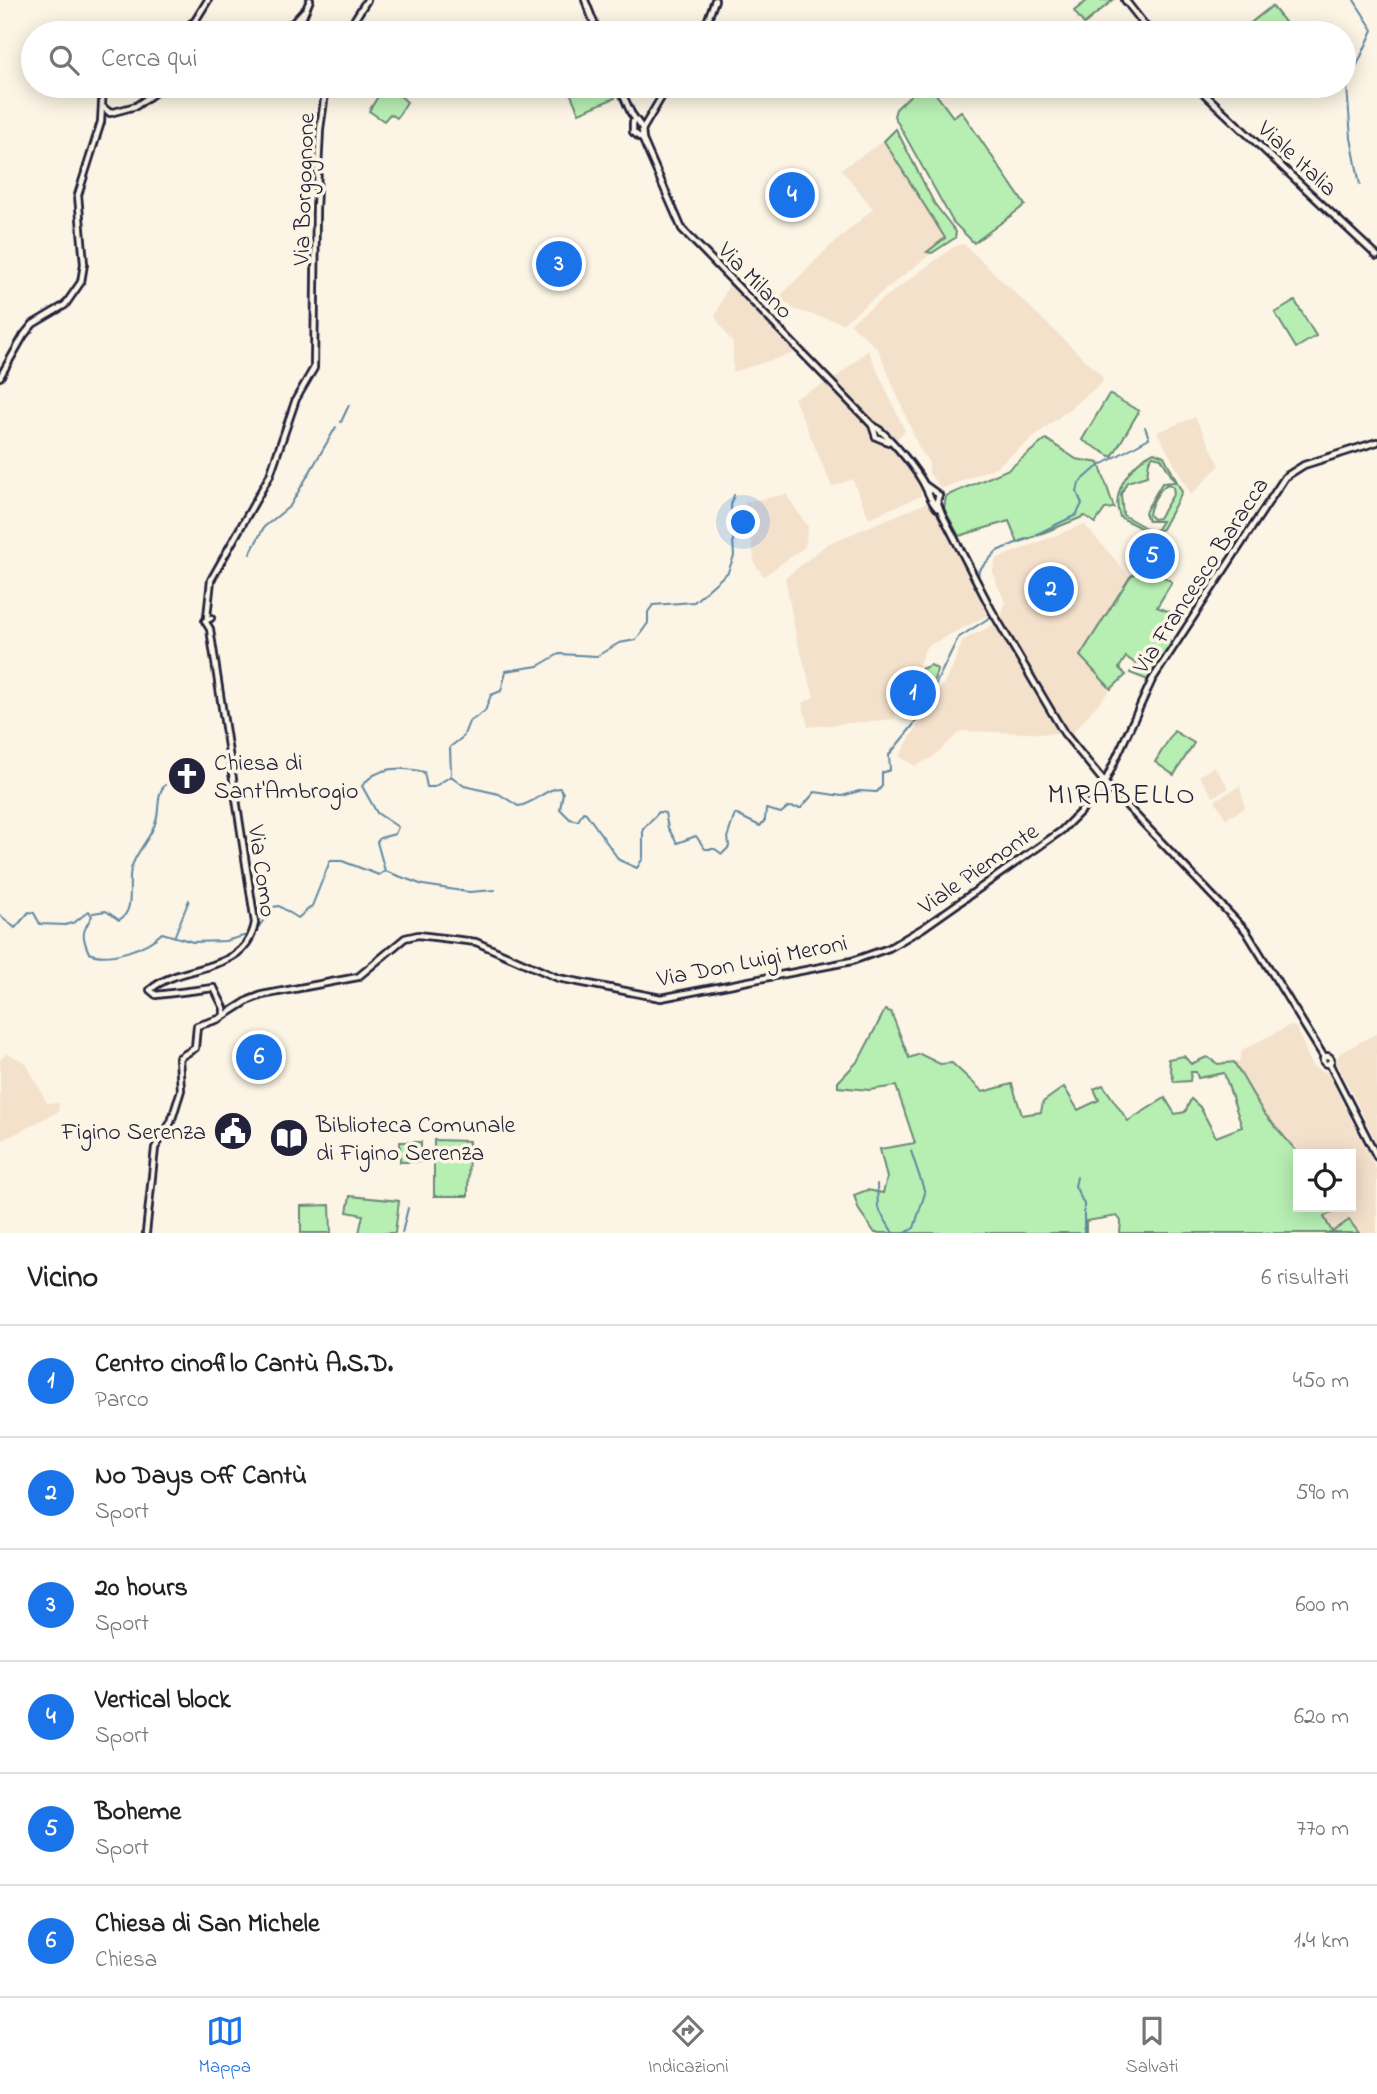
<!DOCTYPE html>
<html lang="it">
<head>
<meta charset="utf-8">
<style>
	body { margin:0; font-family:"Indie Flower",sans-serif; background:#f2f2f2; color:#222 }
	.controls { position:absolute; right:21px; bottom:21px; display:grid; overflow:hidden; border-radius:0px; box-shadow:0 4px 18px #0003 }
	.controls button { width:63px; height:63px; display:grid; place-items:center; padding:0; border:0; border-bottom:2px solid #e0e0e0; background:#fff; color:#222; font:35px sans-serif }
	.you { position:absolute; left:744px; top:523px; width:24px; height:24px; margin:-18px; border:5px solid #fff; border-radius:50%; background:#1a73e8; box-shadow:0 0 0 10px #1a73e833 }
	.badge { display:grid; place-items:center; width:46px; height:46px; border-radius:50%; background:#1a73e8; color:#fff; font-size:23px; font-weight:700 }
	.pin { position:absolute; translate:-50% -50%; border:4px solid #fff; box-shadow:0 2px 7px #0006 }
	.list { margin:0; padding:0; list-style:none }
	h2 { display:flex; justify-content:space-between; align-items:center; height:91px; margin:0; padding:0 28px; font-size:30px }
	h2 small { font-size:23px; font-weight:400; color:#767676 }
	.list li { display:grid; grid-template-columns:46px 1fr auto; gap:21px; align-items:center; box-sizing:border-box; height:112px; padding:0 28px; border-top:2px solid #e0e0e0 }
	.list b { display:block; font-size:26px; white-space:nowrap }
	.list p { margin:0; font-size:23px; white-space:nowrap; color:#767676 }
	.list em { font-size:23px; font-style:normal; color:#767676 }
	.icon { flex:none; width:38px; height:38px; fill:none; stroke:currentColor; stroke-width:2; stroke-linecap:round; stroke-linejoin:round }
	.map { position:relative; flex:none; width:1377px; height:1233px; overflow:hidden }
	.search { position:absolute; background:#fff; box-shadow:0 4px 18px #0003; left:21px; right:21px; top:21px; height:77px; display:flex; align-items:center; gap:18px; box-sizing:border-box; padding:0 24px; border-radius:38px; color:#767676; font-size:26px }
	.sheet { height:763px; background:#fff }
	nav { display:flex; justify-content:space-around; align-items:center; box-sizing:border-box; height:98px; border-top:2px solid #e0e0e0; background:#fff; font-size:19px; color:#767676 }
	nav a { display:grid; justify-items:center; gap:4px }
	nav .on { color:#1a73e8 }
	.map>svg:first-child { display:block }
	.built { fill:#f4e1cc }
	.green { fill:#b7efb3; stroke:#6c8877; stroke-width:2; fill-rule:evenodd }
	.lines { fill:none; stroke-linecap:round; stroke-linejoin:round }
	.stream { stroke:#5e87a2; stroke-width:2 }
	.tertiary-casing { stroke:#22223b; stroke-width:10 }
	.secondary-casing { stroke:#22223b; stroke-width:10 }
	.tertiary { stroke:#fcf5e5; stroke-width:4.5 }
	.secondary { stroke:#fcf5e5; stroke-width:4.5 }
	.labels { text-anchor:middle; stroke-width:7; stroke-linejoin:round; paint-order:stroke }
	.street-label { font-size:24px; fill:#22223b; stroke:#fcf5e5 }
	.poi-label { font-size:24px; fill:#22223b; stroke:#fcf5e5; text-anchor:start }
	.quarter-label { font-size:28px; letter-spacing:2px; fill:#22223b; stroke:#fcf5e5 }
</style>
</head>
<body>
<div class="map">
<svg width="1377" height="1233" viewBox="0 0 1377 1233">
	<rect width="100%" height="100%" fill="#fcf5e5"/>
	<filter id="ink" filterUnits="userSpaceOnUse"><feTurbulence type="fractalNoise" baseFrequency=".0143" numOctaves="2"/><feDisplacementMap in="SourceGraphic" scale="14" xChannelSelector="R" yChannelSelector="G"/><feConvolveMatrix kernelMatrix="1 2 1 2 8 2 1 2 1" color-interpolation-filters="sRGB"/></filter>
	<g filter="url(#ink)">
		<g class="built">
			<polygon points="884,141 945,238 927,252 932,253 843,323 795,310 779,297 828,248 873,209 841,169"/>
			<polygon points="964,244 1103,377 1102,383 996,467 941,489 929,473 929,463 919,448 878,349 850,323 955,246"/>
			<polygon points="729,283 789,346 795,353 733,372 733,344 715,317"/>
			<polygon points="868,350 905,431 893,443 884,428 873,422 832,381"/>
			<polygon points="826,383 871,428 870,435 887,443 908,467 922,488 921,496 869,518 852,479 832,487 794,398"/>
			<polygon points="1195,417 1220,465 1191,495 1157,432"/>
			<polygon points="786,494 808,527 805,547 764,576 755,565 745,502"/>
			<polygon points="926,503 934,506 988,615 926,647 917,669 904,676 895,719 808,727 802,703 814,697 796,637 785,578 827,544"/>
			<polygon points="1084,524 1130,577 1080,656 1111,689 1070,736 1001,617 1005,602 992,572 996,559"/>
			<polygon points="997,623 1059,734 961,731 932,758 915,766 899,756 950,673 963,640"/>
			<polygon points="1214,766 1229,788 1213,797 1199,776"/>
			<polygon points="1240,786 1245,808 1226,819 1215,800"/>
			<polygon points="1290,1025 1297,1028 1312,1066 1328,1073 1377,1171 1377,1233 1359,1233 1349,1220 1332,1232 1324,1217 1336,1209 1335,1207 1351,1207 1351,1154 1299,1154 1263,1112 1234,1062 1239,1061 1242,1050"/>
			<polygon points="1377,1033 1377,1144 1336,1061 1340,1053"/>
			<polygon points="7,1053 26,1063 47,1103 59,1103 59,1111 0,1142 0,1060"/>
		</g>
		<g class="green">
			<polygon points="1088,0 1113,0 1084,24 1074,11"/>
			<polygon points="1272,6 1285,22 1270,33 1259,31 1238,33"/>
			<polygon points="369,86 389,86 407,102 397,118 390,114 384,121 369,111 377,98"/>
			<polygon points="567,86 610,86 615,98 579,113"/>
			<polygon points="920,86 930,86 953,117 961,111 1025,205 974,243 953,222 894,116 896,109"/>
			<polygon points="896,129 934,203 956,232 955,238 932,253 927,252 945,238 884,141"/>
			<polygon points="1295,301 1316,336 1296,348 1275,313"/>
			<polygon points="1109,394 1139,411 1112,457 1082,440"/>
			<polygon points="1046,439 1076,459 1099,463 1114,508 1105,509 1095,523 1085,516 1018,543 1009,521 959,536 944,509 946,496 1009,469"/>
			<path d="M1154,452L1164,456L1182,492L1162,529L1151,534L1120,517C1110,492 1131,463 1154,452ZM1153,456L1161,458L1175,482L1162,483L1145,512L1148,521H1162L1157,529L1151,531L1123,515L1121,494L1127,482L1147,476L1149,461ZM1168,484L1173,487L1174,493L1159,518L1153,519L1149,515C1150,505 1159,488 1168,484Z"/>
			<polygon points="1144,565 1172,582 1157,607 1172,613 1161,632 1173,645 1148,680 1130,673 1136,664 1126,657 1119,668 1126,675 1111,689 1080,656 1130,577"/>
			<path d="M931,665L937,669C936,682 920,704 914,717H907L897,709L904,676Z"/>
			<polygon points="1174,731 1194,743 1174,775 1155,762"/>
			<polygon points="885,1010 891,1012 909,1058 920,1054 940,1064 952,1063 983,1092 1012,1084 1022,1115 1041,1112 1043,1102 1064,1087 1078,1110 1099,1100 1094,1089 1103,1085 1128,1121 1165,1098 1175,1114 1185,1112 1191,1099 1200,1107 1216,1137 1242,1127 1224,1073 1198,1078 1196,1072 1191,1072 1190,1081 1174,1082 1168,1059 1184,1056 1191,1064 1207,1057 1218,1064 1234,1062 1263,1112 1299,1154 1298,1207 1335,1207 1337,1209 1324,1217 1332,1232 1349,1220 1359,1233 1120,1233 1121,1221 1117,1216 1086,1221 1086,1233 875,1233 859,1210 854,1195 867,1190 883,1193 887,1178 880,1149 915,1143 896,1086 869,1090 838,1087 838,1082 859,1060"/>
			<polygon points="434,1140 469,1141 468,1196 434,1196"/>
			<rect x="400" y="1142" width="21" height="20"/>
			<polygon points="350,1196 399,1201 395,1233 359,1233 363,1215 347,1212"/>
			<polygon points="330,1205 331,1233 301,1233 301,1206"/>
		</g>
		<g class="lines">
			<g class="stream">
				<polyline points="1352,76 1373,30 1354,0"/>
				<polyline points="1347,87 1351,138 1360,185"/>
				<polyline points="341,422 349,405"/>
				<polyline points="1037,534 1076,515 1082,504 1077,492 1079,483 1096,468 1149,438 1145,427"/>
				<polyline points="250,554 264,527 290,506 336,427"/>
				<polyline points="996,612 978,577 979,570 997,551 1028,538"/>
				<polyline points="451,774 450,747 463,737 469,722 485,711 491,695 501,691 506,671 538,666 559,654 597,656 619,643 636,640 648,623 648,612 653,605 694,602 728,572 734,556 731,505 734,495"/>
				<polyline points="385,871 423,885 469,892 495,890"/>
				<path d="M93,913L106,911L119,920C136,911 127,885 131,869C135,852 151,839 156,821C160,809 156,794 165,785"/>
				<path d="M0,915L15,928L29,912L34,913L40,924L65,925L75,922L89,911L92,916C82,932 81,935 89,953C109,962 148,947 162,933L193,942L225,941L251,934"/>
				<path d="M255,932L273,907L279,906L298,918L312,906L330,861H342L379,875L385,871L377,842L380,838L395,834L398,827L377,813L362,786C378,765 401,767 424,772L427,787H434L451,776L464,786L499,794L518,806C534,804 546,788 560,788L563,793L560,809L570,819L578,821L583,812L586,813L619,860L637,868L643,858V829L659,812L665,813L668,828L677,843L696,836L705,849H715L722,854L729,847L728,835L735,814L760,826L765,820L766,809L781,813L788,807L801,808L815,792L842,796L859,791L877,792L882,786V773L890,770L889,755L919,718L958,638L992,616"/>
				<polyline points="175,935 189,900"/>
				<polyline points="1077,1177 1075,1186 1084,1204 1084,1233"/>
				<polyline points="877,1184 878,1208 893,1233"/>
				<polyline points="402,1233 408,1208"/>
				<polyline points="905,1233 914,1228 925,1193 911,1151"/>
			</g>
			<g class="tertiary-casing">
				<g id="tertiary">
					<polyline points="1125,0 1151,33"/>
					<polyline points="263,33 293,23 304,11"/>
					<polyline points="307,33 302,19 310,0"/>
					<polyline points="346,33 367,0"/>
					<polyline points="703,33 715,0"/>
					<polyline points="1196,86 1377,256"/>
					<polyline points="103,107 110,113 136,106 164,86"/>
					<polyline points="642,130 668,86"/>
					<polyline points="207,617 211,580 270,475 296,399 314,368 316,209 320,129 326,86"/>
					<path d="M211,618L205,621L210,629L255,923C245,976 181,962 150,990L156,995L214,988L224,1008V1015"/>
					<polyline points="146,1233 155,1148 171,1122 181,1090 179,1058 195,1048 197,1026 219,1019 249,1000 262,995 358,977 405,938 418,935 476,942 558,978 661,998 852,961 889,948 923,928 1061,831 1101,791 1152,680 1285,477 1304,465 1377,442"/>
				</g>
			</g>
			<g class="secondary-casing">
				<g id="secondary">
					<polyline points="585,0 598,33"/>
					<polyline points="177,33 195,21 208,0"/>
					<polyline points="619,86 631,113"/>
					<path d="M631,113L642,128L643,140L682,229L872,425C886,432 911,463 921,479C928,490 929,499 937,508"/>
					<polyline points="633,122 633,132 642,139"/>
					<polyline points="0,377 24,335 33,324 65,305 81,282 84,264 78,195 101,122 103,86"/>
					<polyline points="872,425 876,437 888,442"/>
					<polyline points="925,485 939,495 937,501 942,514 992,611 1064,733 1105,783 1246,931 1324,1057"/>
					<circle cx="1327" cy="1060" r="4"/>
					<polyline points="1329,1063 1377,1157"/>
				</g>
			</g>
			<use href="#tertiary" class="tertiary"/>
			<use href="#secondary" class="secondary"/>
		</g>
	</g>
	<defs>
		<g id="church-disc" transform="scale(2.0125)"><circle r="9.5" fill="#22223b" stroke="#fcf5e5"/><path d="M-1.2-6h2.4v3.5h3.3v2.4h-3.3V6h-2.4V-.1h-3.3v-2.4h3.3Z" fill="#fff"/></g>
		<g id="civic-disc" transform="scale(2.0125)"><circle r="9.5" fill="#22223b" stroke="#fcf5e5"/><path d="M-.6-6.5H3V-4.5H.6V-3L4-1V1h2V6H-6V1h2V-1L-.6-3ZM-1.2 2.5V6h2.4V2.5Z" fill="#fff"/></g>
		<g id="library-disc" transform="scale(2.0125)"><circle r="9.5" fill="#22223b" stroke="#fcf5e5"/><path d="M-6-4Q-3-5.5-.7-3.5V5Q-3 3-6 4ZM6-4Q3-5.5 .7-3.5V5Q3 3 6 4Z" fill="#fff"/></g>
	</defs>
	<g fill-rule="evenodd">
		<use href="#church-disc" x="187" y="776"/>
		<use href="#civic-disc" x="233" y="1131"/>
		<use href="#library-disc" x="289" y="1138"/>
	</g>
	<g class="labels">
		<g class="street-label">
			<text transform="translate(1298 158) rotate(43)" y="8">Viale Italia</text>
			<text transform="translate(303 189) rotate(-88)" y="8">Via Borgognone</text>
			<text transform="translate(756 280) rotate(46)" y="8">Via Milano</text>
			<text transform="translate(1200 575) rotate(-57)" y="8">Via Francesco Baracca</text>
			<text transform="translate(978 868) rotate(-35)" y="8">Viale Piemonte</text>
			<text transform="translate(263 871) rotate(82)" y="8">Via Como</text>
			<text transform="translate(752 960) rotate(-11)" y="8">Via Don Luigi Meroni</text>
		</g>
		<g class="poi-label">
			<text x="214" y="770">Chiesa di<tspan x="214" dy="28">Sant'Ambrogio</tspan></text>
			<text x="316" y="1132">Biblioteca Comunale<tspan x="316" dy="28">di Figino Serenza</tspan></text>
			<text x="206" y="1139" text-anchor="end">Figino Serenza</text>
		</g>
		<g class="quarter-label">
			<text x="1122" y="803">MIRABELLO</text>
		</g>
	</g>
</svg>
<div class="controls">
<button><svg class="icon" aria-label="locate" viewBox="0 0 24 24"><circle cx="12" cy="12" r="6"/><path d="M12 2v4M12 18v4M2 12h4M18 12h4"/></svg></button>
</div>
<div class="you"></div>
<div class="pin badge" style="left:913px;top:693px">1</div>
<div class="pin badge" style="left:1051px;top:589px">2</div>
<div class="pin badge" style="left:559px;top:264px">3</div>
<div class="pin badge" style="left:792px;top:195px">4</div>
<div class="pin badge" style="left:1152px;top:556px">5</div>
<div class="pin badge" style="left:259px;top:1057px">6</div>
<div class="search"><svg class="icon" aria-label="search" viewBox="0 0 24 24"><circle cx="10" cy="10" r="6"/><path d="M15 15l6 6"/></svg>Cerca qui</div>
</div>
<section class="sheet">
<h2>Vicino<small>6 risultati</small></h2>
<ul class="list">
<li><span class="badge">1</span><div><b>Centro cinofilo Cantù A.S.D.</b><p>Parco</p></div><em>450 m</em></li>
<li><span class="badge">2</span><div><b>No Days Off Cantù</b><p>Sport</p></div><em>590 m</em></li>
<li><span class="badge">3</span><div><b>20 hours</b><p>Sport</p></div><em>600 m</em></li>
<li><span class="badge">4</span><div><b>Vertical block</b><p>Sport</p></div><em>620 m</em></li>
<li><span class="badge">5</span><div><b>Boheme</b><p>Sport</p></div><em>770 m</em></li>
<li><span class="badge">6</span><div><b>Chiesa di San Michele</b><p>Chiesa</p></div><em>1.4 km</em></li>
</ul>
</section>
<nav>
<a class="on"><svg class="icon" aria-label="map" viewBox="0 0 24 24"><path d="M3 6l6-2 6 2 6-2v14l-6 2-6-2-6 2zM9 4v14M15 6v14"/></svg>Mappa</a>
<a><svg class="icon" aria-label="directions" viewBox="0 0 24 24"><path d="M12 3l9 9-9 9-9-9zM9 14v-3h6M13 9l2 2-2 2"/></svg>Indicazioni</a>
<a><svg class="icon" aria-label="saved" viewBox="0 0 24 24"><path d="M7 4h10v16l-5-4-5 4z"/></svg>Salvati</a>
</nav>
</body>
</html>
